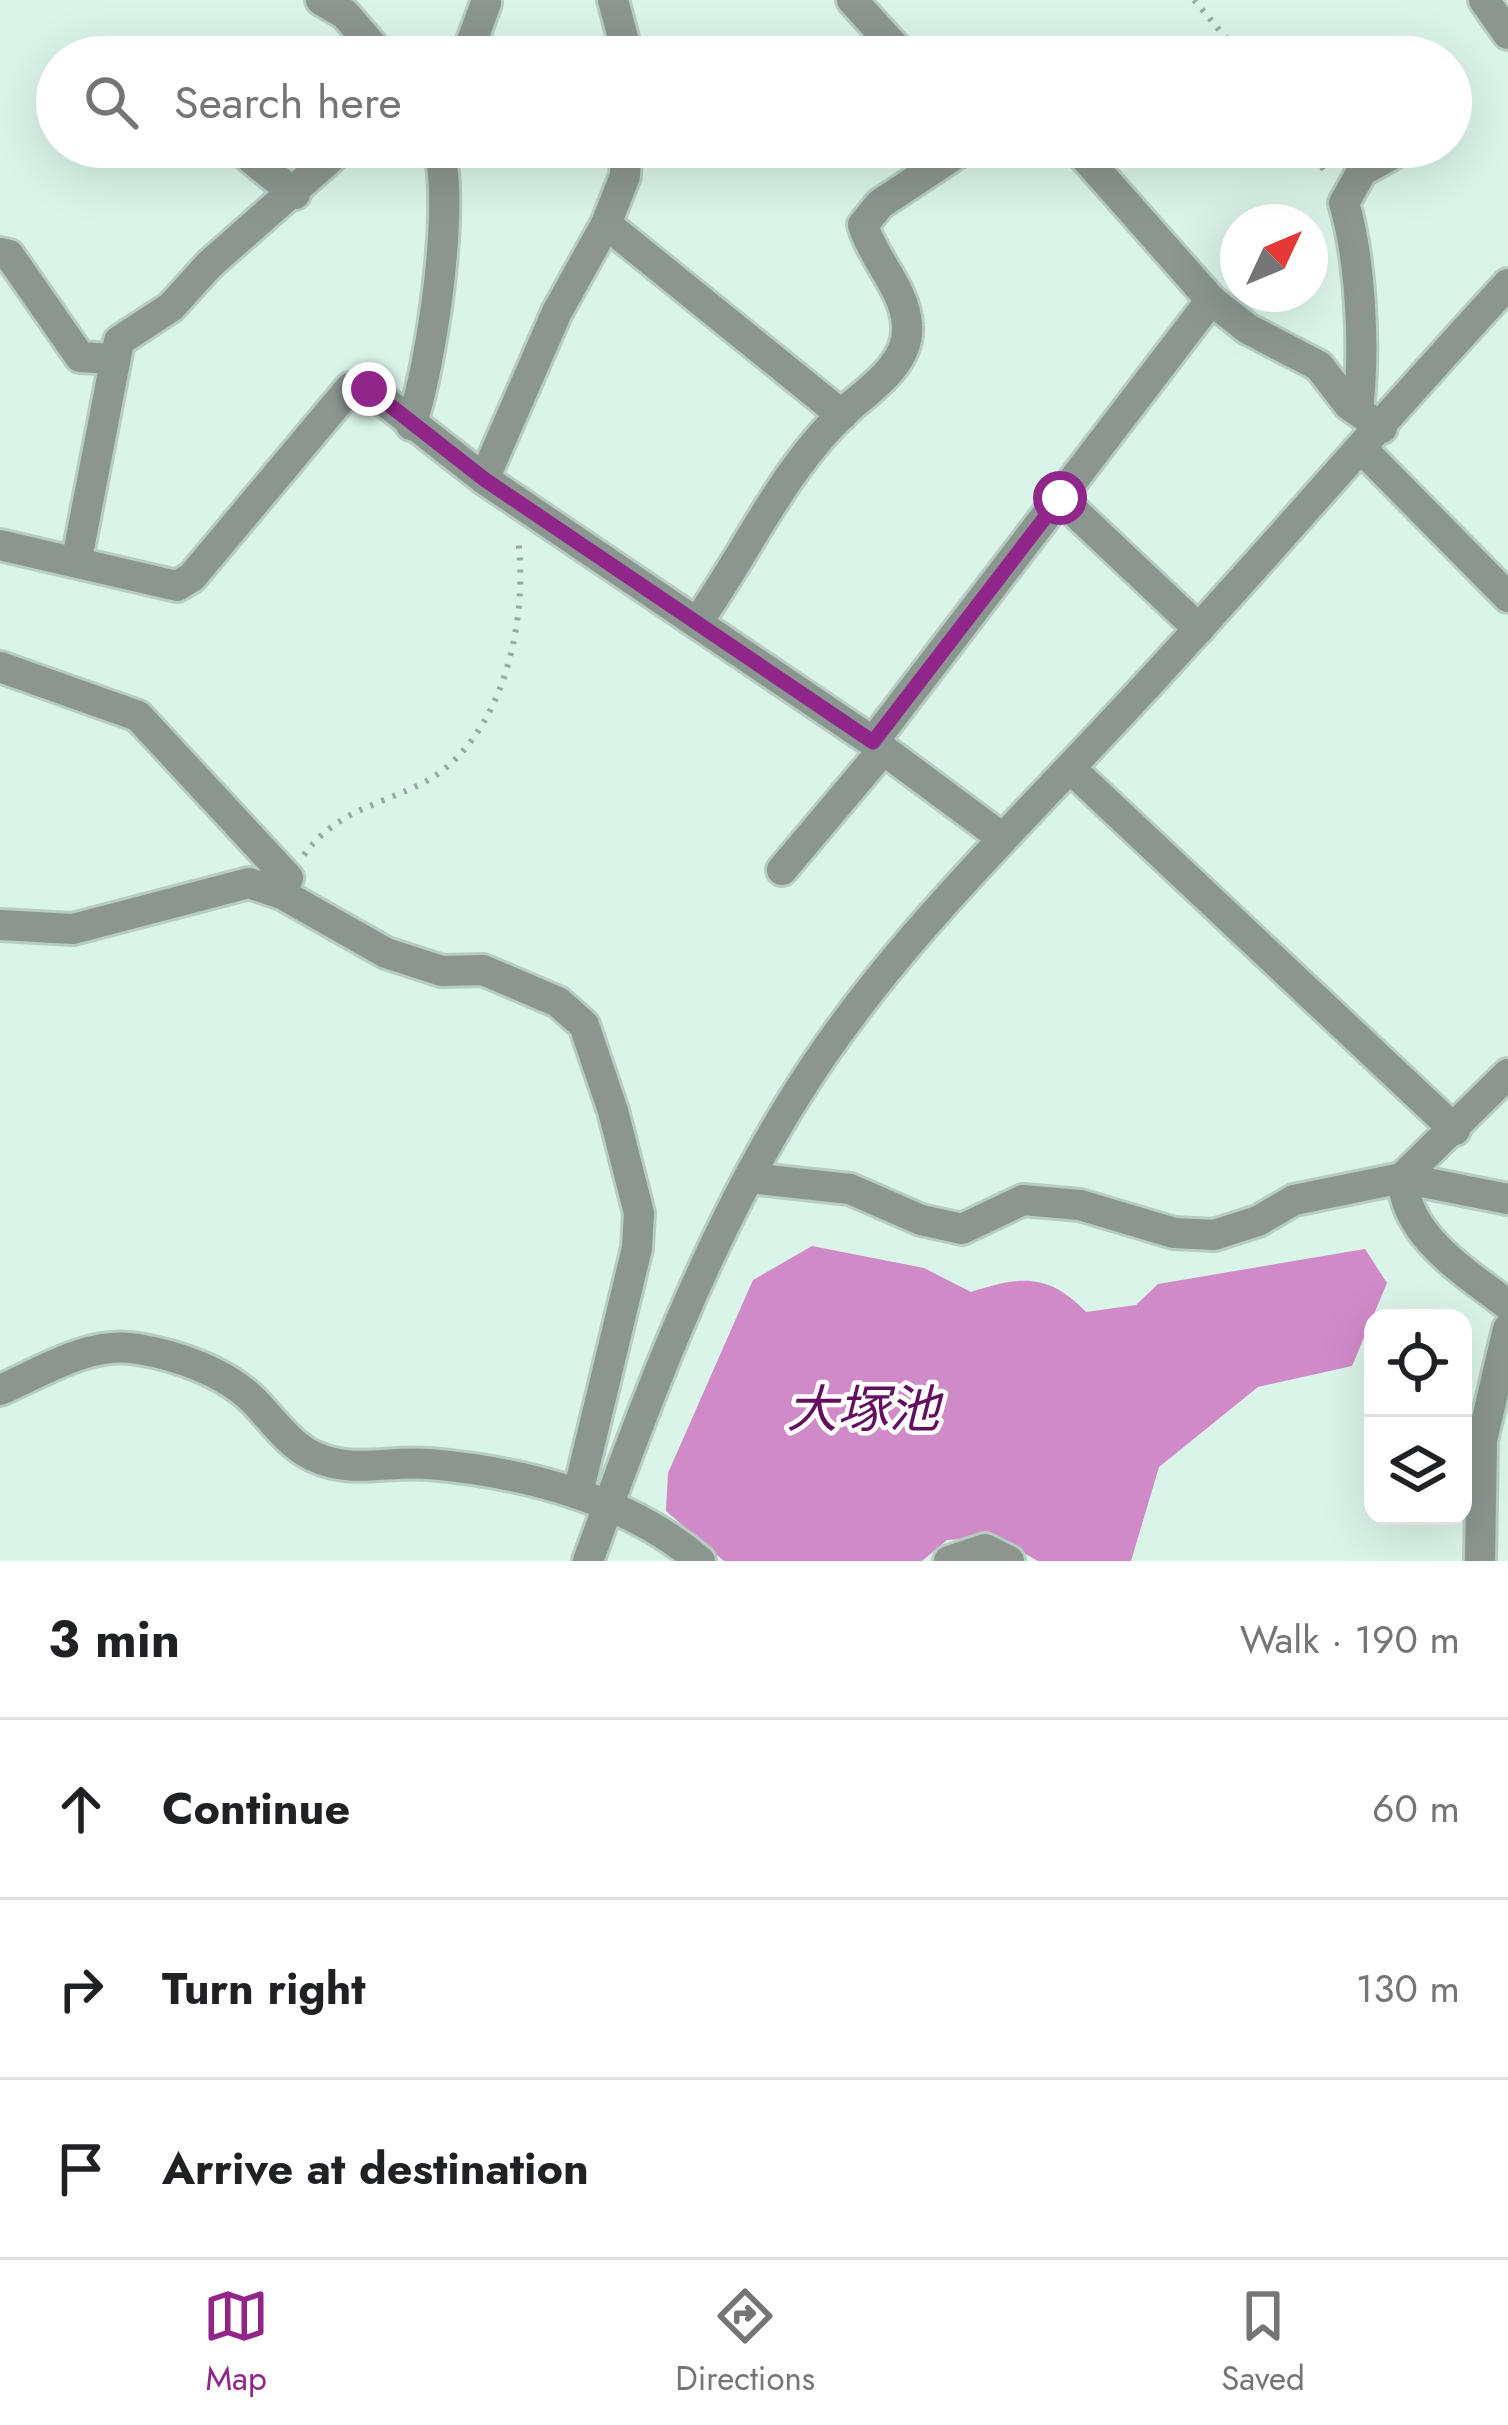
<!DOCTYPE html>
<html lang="en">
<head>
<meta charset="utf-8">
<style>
	body { margin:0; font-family:Jost,"Noto Sans JP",sans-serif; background:#f6f6f6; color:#202124 }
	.controls { position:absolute; right:36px; bottom:36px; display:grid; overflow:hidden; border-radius:24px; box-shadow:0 12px 48px #0002 }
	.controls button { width:108px; height:108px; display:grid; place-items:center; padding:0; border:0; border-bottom:3px solid #e0e0e0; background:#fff; color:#202124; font:60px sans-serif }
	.compass { position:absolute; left:1220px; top:204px; width:108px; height:108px; border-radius:50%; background:#fff; box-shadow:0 12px 48px #0002; rotate:46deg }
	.stop { position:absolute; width:36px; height:36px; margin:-27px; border:9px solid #91268a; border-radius:50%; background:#fff }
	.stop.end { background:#91268a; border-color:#fff; box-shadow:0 3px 12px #0008 }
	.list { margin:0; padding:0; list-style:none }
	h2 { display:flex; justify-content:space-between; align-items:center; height:156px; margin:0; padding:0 48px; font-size:51px }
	h2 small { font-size:39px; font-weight:400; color:#757577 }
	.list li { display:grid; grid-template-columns:78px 1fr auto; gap:36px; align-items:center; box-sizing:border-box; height:180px; padding:0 48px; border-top:3px solid #e0e0e0 }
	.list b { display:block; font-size:45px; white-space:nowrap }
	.list em { font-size:39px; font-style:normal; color:#757577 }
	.icon { flex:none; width:66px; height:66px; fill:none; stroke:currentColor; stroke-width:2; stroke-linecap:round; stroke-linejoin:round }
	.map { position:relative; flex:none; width:1508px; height:1561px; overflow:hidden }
	.search { position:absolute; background:#fff; box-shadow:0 12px 48px #0002; left:36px; right:36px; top:36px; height:132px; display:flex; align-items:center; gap:30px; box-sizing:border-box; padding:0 42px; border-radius:66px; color:#757577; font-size:45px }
	.sheet { height:696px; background:#fff }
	nav { display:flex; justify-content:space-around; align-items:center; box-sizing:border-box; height:168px; border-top:3px solid #e0e0e0; background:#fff; font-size:33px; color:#757577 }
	nav a { display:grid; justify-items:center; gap:6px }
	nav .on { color:#91268a }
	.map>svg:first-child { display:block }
	.water { fill:#d08ac8 }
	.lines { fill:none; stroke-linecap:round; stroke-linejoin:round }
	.minor-casing { stroke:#b7cdc4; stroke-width:36 }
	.path { stroke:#96aaa2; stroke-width:6; stroke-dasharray:3 9; stroke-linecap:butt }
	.minor { stroke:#8b9691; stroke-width:30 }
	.route { stroke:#91268a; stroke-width:15 }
	.labels { text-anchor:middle; stroke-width:9; stroke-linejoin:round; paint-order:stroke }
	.water-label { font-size:51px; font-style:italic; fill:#640e5f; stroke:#fff }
</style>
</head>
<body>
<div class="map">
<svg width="1508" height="1561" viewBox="0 0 1508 1561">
	<rect width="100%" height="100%" fill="#dbf4e9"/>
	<path class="water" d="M812,1246L924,1268L971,1292C1021,1276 1048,1273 1086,1312L1136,1305L1158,1284L1365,1249L1387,1283L1352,1366L1258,1387L1159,1467L1131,1561H1038L995,1537L947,1540L922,1561H724L666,1511L668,1473L753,1280Z"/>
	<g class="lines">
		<g class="minor-casing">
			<g id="minor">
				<polyline points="321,0 345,14 382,57"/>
				<polyline points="613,0 628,57"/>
				<polyline points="852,0 904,57"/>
				<polyline points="1484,0 1508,34"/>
				<polyline points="466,57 486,3"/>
				<polyline points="237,147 295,194"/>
				<polyline points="626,147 625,176 606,224 557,312 484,479 873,742 1211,300 1248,329 1319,366 1349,405 1382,428"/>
				<polyline points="1076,147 1211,300"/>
				<polyline points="606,224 842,415"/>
				<polyline points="0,253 9,255 80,357 112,359"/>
				<path d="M1358,409C1365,351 1361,260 1344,203L1362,171L1405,147"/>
				<path d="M411,425C431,367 456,203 438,147"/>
				<polyline points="1363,450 1508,597"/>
				<polyline points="1060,498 1199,629"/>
				<polyline points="0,545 177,586 192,577 350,388 369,389 484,479"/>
				<polyline points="77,559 119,341 171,307 210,264 343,147"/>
				<path d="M698,621C749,549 785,464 852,405C876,385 910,360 907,325C905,289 873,259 863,225L880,204L966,147"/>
				<polyline points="0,667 138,716 288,878 282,894"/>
				<polyline points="873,742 1001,837"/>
				<polyline points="1070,768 1455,1130"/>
				<polyline points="782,870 883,750"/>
				<polyline points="0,925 73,929 249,883 282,894 386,953 442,971 483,970 558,1002 584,1025 613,1111 639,1213 637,1248 578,1493"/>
				<polyline points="749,1178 850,1189 921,1220 962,1229 1023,1200 1080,1205 1174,1233 1214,1235 1258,1221 1294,1200 1402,1178 1508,1074"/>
				<path d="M1508,1199L1402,1178C1407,1238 1463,1270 1508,1305"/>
				<path d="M0,1390C42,1372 90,1340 138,1349C176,1355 225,1372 253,1400C272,1419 288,1444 313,1456C353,1475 388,1460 429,1464C523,1472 628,1499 700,1561"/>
				<path d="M588,1561C646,1402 705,1241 795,1097C881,958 1002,841 1112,723C1247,579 1374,429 1508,284"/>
				<polyline points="949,1561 985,1549 1009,1561"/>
				<polyline points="1480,1561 1482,1440 1508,1329"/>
			</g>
		</g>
		<g class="path">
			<polyline points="1194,0 1242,57"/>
			<polyline points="1309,147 1327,175"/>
			<path d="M304,855C335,812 376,806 421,784C502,743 529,622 518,539"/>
		</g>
		<use href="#minor" class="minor"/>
	</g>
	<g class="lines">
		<polyline class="route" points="369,389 484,479 873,742 1060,498"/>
	</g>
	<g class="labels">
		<g class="water-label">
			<text x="863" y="1427">大塚池</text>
		</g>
	</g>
</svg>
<div class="controls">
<button><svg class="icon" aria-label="locate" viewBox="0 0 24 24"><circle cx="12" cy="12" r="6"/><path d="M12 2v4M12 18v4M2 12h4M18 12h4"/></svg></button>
<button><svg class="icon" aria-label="layers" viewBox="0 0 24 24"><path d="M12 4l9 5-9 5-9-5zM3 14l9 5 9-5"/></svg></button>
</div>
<svg class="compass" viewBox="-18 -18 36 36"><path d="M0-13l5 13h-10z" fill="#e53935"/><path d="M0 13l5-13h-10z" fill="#757577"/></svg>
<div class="stop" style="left:1060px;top:498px"></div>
<div class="stop end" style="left:369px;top:389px"></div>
<div class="search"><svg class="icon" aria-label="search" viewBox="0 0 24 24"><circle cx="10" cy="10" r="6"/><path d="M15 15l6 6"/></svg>Search here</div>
</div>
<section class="sheet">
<h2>3 min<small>Walk · 190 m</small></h2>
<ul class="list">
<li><svg class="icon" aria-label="ahead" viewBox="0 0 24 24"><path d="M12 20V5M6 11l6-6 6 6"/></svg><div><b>Continue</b></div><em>60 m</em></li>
<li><svg class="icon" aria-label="right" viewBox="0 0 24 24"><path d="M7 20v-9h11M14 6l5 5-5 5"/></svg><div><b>Turn right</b></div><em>130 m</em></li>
<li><svg class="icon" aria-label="arrive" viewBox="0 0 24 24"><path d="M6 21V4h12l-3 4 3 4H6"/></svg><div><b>Arrive at destination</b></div></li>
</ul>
</section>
<nav>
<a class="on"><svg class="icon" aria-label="map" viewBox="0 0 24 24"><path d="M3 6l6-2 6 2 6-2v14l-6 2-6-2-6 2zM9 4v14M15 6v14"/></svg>Map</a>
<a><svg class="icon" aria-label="directions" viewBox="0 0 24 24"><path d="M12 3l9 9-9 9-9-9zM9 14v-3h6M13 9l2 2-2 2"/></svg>Directions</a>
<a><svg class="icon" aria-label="saved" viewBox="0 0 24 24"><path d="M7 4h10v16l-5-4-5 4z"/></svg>Saved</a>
</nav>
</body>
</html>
